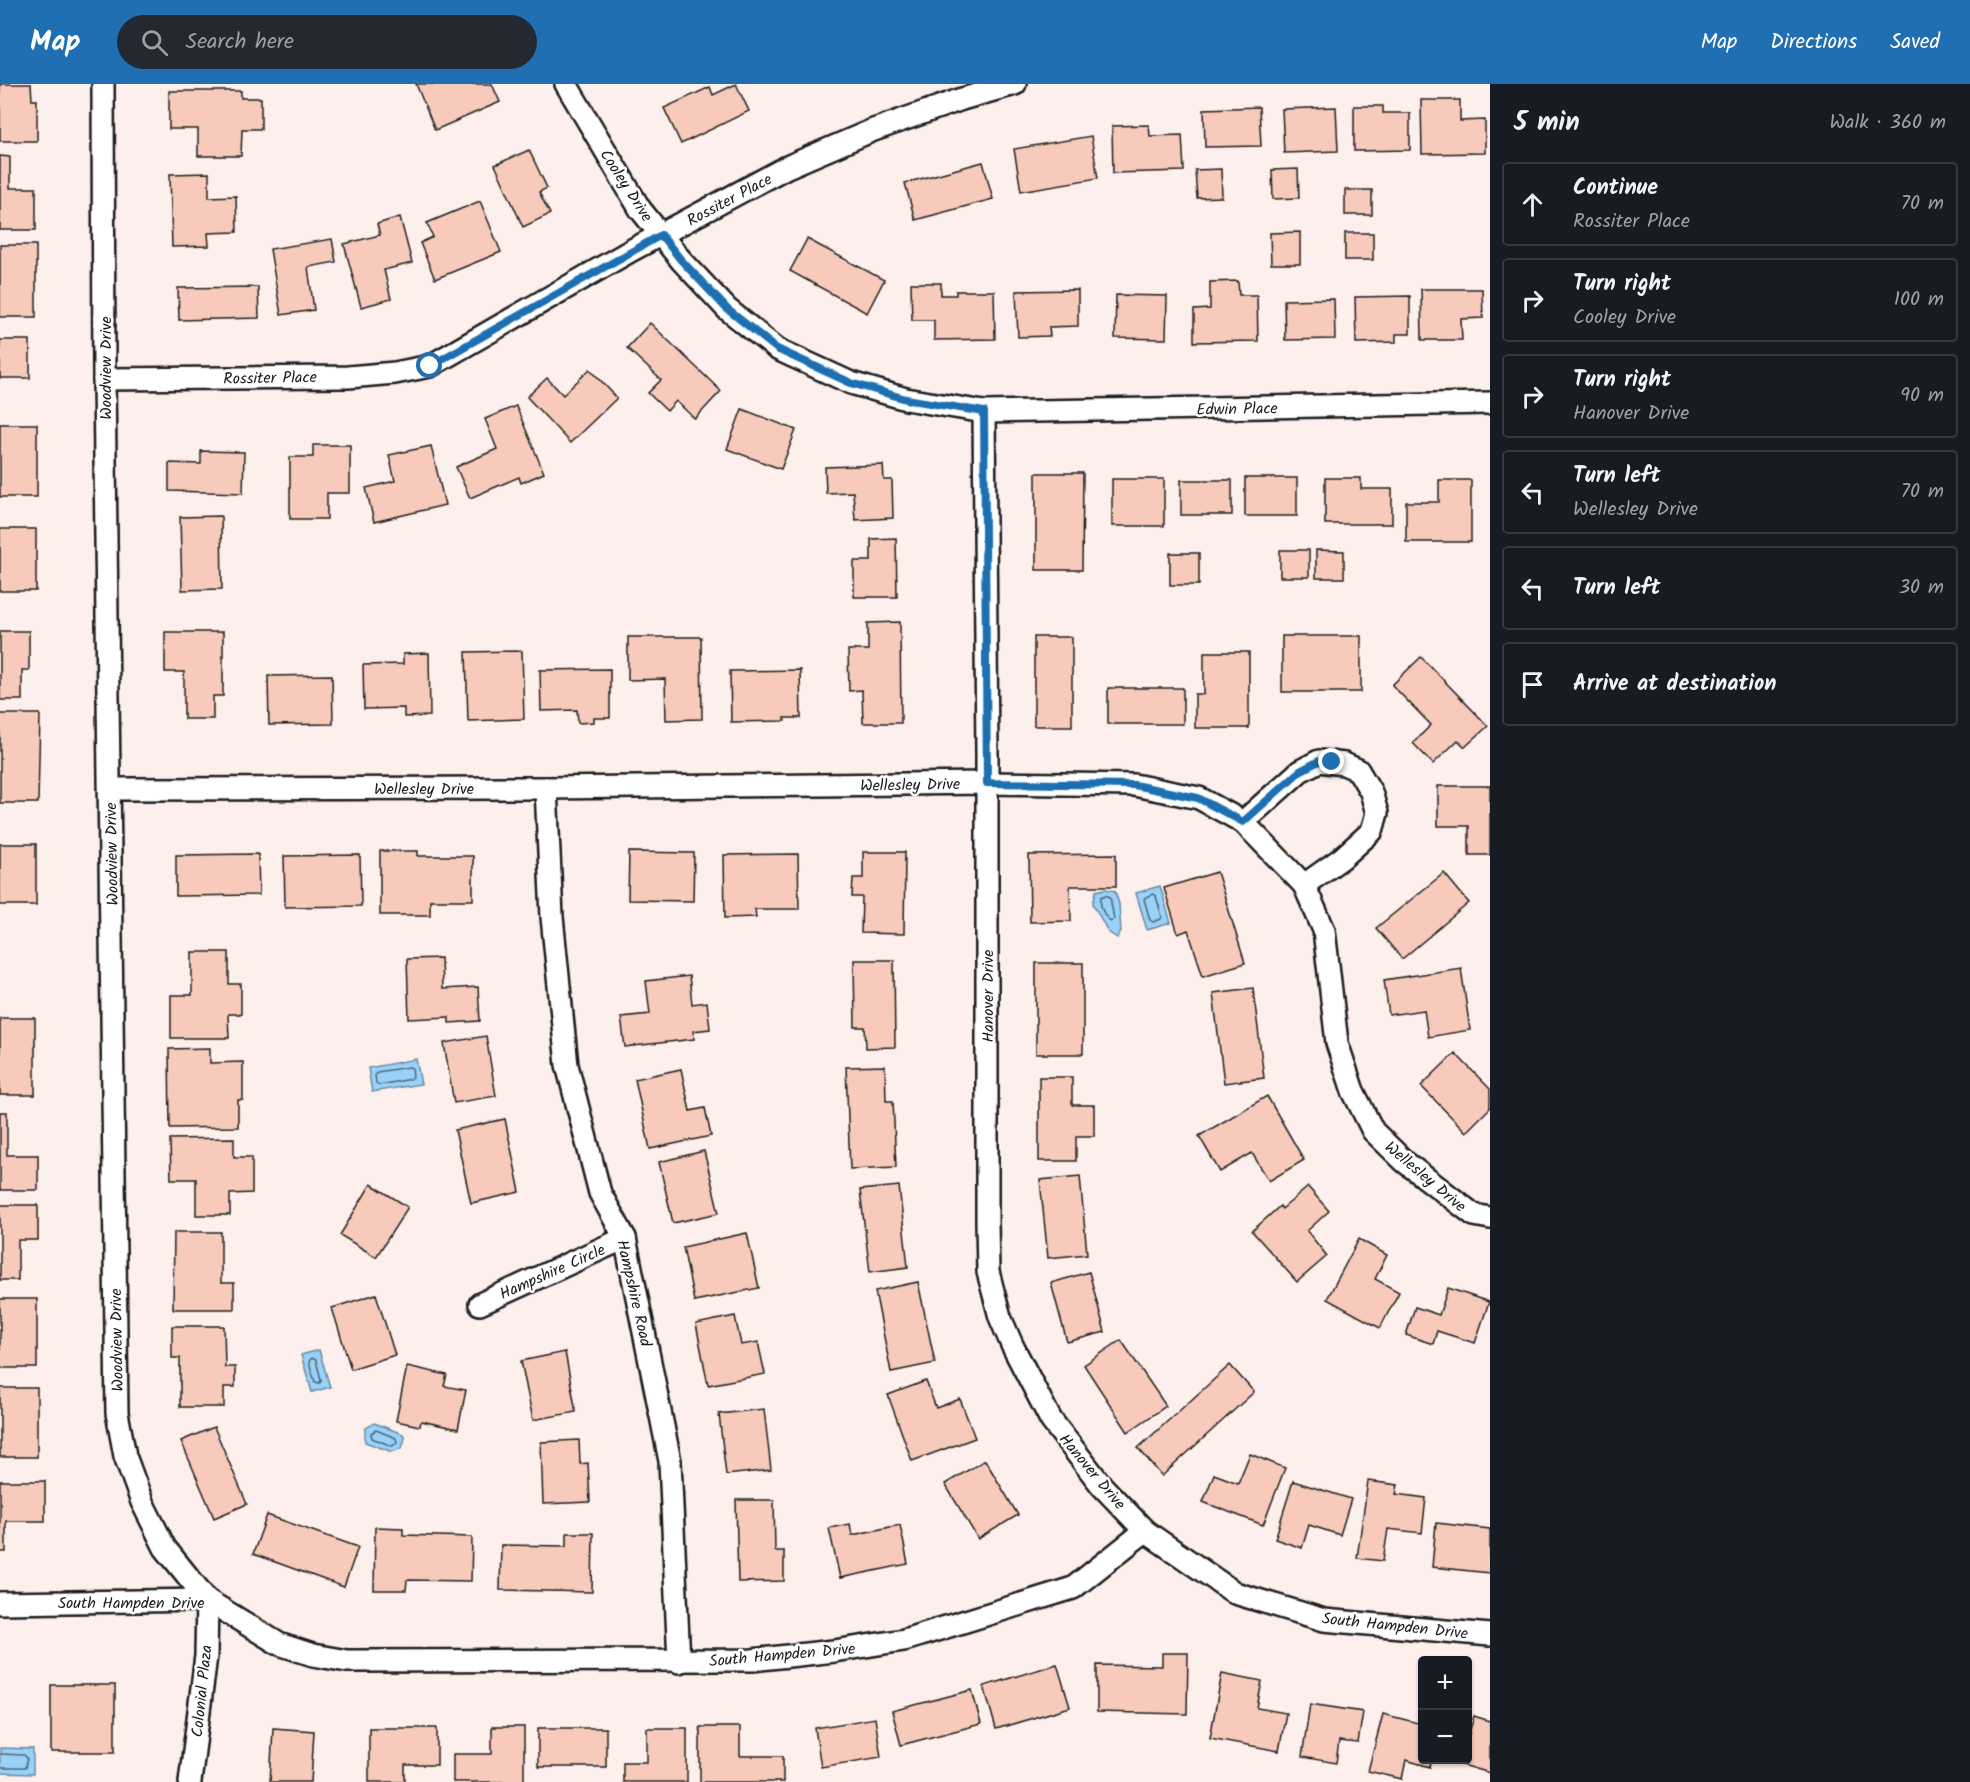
<!DOCTYPE html>
<html lang="en">
<head>
<meta charset="utf-8">
<style>
	body { margin:0; font-family:Kalam,sans-serif; background:#242831; color:#f1f3f6 }
	.controls { position:absolute; right:18px; bottom:18px; display:grid; overflow:hidden; border-radius:6px; box-shadow:0 2px 4px #0004 }
	.controls button { width:54px; height:54px; display:grid; place-items:center; padding:0; border:0; border-bottom:2px solid #363941; background:#171b24; color:#f1f3f6; font:30px sans-serif }
	.stop { position:absolute; width:18px; height:18px; margin:-14px; border:4px solid #1f6fb2; border-radius:50%; background:#fff }
	.stop.end { background:#1f6fb2; border-color:#fff; box-shadow:0 2px 6px #0008 }
	.list { margin:0; padding:0; list-style:none }
	h2 { display:flex; justify-content:space-between; align-items:center; height:78px; margin:0; padding:0 24px; font-size:26px }
	h2 small { font-size:20px; font-weight:400; color:#9ea1a6 }
	.list li { display:grid; grid-template-columns:39px 1fr auto; gap:18px; align-items:center; box-sizing:border-box; height:84px; margin:0 12px 12px; padding:0 12px; border:2px solid #363941; border-radius:6px }
	.list b { display:block; font-size:22px; white-space:nowrap }
	.list p { margin:0; font-size:20px; white-space:nowrap; color:#9ea1a6 }
	.list em { font-size:20px; font-style:normal; color:#9ea1a6 }
	.icon { flex:none; width:33px; height:33px; fill:none; stroke:currentColor; stroke-width:2; stroke-linecap:round; stroke-linejoin:round }
	.map { position:relative; flex:none; width:1490px; height:1698px; overflow:hidden }
	header { display:flex; align-items:center; gap:36px; box-sizing:border-box; height:84px; padding:0 30px; background:#1f6fb2; color:#fff }
	header strong { font-size:28px }
	nav { display:flex; gap:33px; margin-inline-start:auto; font-size:21px }
	.search { width:420px; height:54px; background:#242831; display:flex; align-items:center; gap:15px; box-sizing:border-box; padding:0 21px; border-radius:33px; color:#9ea1a6; font-size:22px }
	main { display:flex }
	aside { flex:1; background:#171b24 }
	.map>svg:first-child { display:block }
	.water { fill:#99d2f9; stroke:#6789a1; stroke-width:1.5 }
	.lines { fill:none; stroke-linecap:round; stroke-linejoin:round }
	.shore { stroke:#4e6574; stroke-width:1.5 }
	.building { fill:#f7cabb; stroke:#1c1c1c; stroke-width:1.5 }
	.street-casing { stroke:#1c1c1c; stroke-width:26 }
	.street { stroke:#fff; stroke-width:21 }
	.route { stroke:#1f6fb2; stroke-width:8 }
	.labels { text-anchor:middle; stroke-width:5; stroke-linejoin:round; paint-order:stroke }
	.street-label { font-size:16px; fill:#1c1c1c; stroke:#fff }
</style>
</head>
<body>
<header>
<strong>Map</strong>
<div class="search"><svg class="icon" aria-label="search" viewBox="0 0 24 24"><circle cx="10" cy="10" r="6"/><path d="M15 15l6 6"/></svg>Search here</div>
<nav><a>Map</a><a>Directions</a><a>Saved</a></nav>
</header>
<main>
<div class="map">
<svg width="1490" height="1698" viewBox="0 0 1490 1698">
	<rect width="100%" height="100%" fill="#fdefeb"/>
	<filter id="ink" filterUnits="userSpaceOnUse"><feTurbulence type="fractalNoise" baseFrequency=".0167" numOctaves="2"/><feDisplacementMap in="SourceGraphic" scale="12" xChannelSelector="R" yChannelSelector="G"/><feConvolveMatrix kernelMatrix="1 2 1 2 8 2 1 2 1" color-interpolation-filters="sRGB"/></filter>
	<g filter="url(#ink)">
		<g class="water">
			<polygon points="1160,802 1171,839 1147,846 1136,809"/>
			<polygon points="1105,805 1115,807 1119,820 1121,848 1117,854 1108,848 1093,820 1096,807"/>
			<polygon points="416,975 421,1000 372,1008 368,984"/>
			<polygon points="319,1266 330,1303 312,1308 301,1271"/>
			<polygon points="374,1339 403,1350 405,1354 402,1364 392,1368 365,1358 365,1345"/>
			<polygon points="0,1664 33,1665 33,1690 0,1689"/>
		</g>
		<g class="lines">
			<g class="shore">
				<polygon points="1153,810 1156,812 1162,833 1161,835 1153,838 1150,836 1144,815 1146,813"/>
				<path d="M1106,811L1110,813L1114,835L1111,837C1104,833 1099,821 1101,813Z"/>
				<polygon points="409,983 412,984 413,993 411,995 379,1001 376,999 375,991 377,988"/>
				<polygon points="311,1274 316,1276 321,1296 320,1299 315,1298 309,1278"/>
				<polygon points="376,1346 396,1354 397,1359 392,1362 372,1354 371,1349"/>
				<polyline points="0,1670 24,1671 27,1674 25,1684 0,1684"/>
			</g>
		</g>
		<g class="building">
			<polygon points="0,0 31,0 32,16 37,16 37,57 0,57"/>
			<polygon points="416,0 492,0 500,18 435,46"/>
			<polygon points="736,0 749,27 681,60 664,24 710,3 713,11"/>
			<polygon points="169,7 241,7 241,14 261,14 261,45 242,45 241,72 198,72 198,45 169,45"/>
			<polygon points="1421,16 1460,16 1460,37 1485,36 1485,69 1422,70"/>
			<polygon points="1354,22 1383,22 1383,29 1410,29 1410,66 1354,67"/>
			<polygon points="1259,23 1261,62 1205,63 1204,25"/>
			<polygon points="1336,23 1338,67 1284,69 1282,25"/>
			<polygon points="1149,41 1150,52 1182,51 1184,87 1113,89 1112,42"/>
			<polygon points="1091,52 1098,94 1021,107 1014,65"/>
			<polygon points="529,66 547,104 539,108 550,130 523,143 495,81"/>
			<polygon points="0,72 10,73 10,104 36,104 36,146 0,146"/>
			<polygon points="983,78 993,115 915,136 905,99"/>
			<polygon points="1221,85 1222,113 1197,114 1195,86"/>
			<polygon points="1298,85 1299,114 1273,115 1272,86"/>
			<polygon points="209,89 209,113 236,112 237,148 208,149 209,162 172,163 170,90"/>
			<rect x="1345" y="106" width="27" height="25"/>
			<polygon points="480,117 501,168 435,195 420,159 433,153 427,139"/>
			<polygon points="400,133 412,179 384,186 391,215 361,223 344,160 380,151 377,140"/>
			<polygon points="1300,148 1300,180 1271,180 1270,149"/>
			<rect x="1345" y="149" width="28" height="27"/>
			<polygon points="332,155 336,178 308,183 314,226 281,231 270,165"/>
			<polygon points="807,155 884,196 867,229 790,187"/>
			<rect x="0" y="161" width="36" height="72"/>
			<polygon points="1238,197 1239,211 1257,211 1258,257 1194,258 1194,226 1210,225 1210,198"/>
			<polygon points="911,199 941,199 941,211 956,211 956,207 994,207 995,255 934,256 934,236 912,236"/>
			<polygon points="258,203 259,234 179,236 178,204"/>
			<polygon points="1421,205 1482,205 1483,234 1461,235 1462,256 1422,256"/>
			<polygon points="1078,206 1078,242 1049,243 1050,252 1018,253 1016,207"/>
			<polygon points="1116,211 1167,212 1166,255 1115,254"/>
			<polygon points="1410,212 1410,250 1396,250 1396,258 1356,259 1355,213"/>
			<polygon points="1334,215 1335,255 1285,256 1284,216"/>
			<polygon points="650,239 721,307 695,335 676,317 667,327 648,309 661,296 627,264"/>
			<rect x="0" y="256" width="30" height="38"/>
			<polygon points="590,285 617,314 570,359 527,313 547,294 563,311"/>
			<polygon points="516,322 544,389 521,399 519,393 470,414 456,383 497,365 485,335"/>
			<polygon points="742,325 796,346 781,385 727,365"/>
			<rect x="0" y="340" width="37" height="73"/>
			<polygon points="313,361 350,361 350,409 327,409 327,435 290,435 290,373 313,373"/>
			<polygon points="431,362 445,421 374,438 366,404 395,397 389,371"/>
			<polygon points="201,367 244,368 243,409 169,407 169,379 201,380"/>
			<polygon points="883,381 884,396 892,396 893,434 855,436 853,408 826,409 825,383"/>
			<polygon points="1036,389 1083,389 1082,486 1036,486"/>
			<rect x="1245" y="394" width="52" height="38"/>
			<polygon points="1325,394 1361,394 1361,405 1392,405 1392,440 1325,440"/>
			<rect x="1112" y="395" width="52" height="47"/>
			<rect x="1181" y="396" width="51" height="35"/>
			<polygon points="1439,396 1471,396 1471,458 1406,458 1406,418 1439,418"/>
			<polygon points="221,432 222,505 182,506 180,433"/>
			<rect x="0" y="445" width="36" height="62"/>
			<polygon points="896,454 897,513 854,513 854,477 871,477 871,455"/>
			<rect x="1280" y="466" width="29" height="27"/>
			<polygon points="1316,466 1344,467 1344,494 1316,494"/>
			<rect x="1170" y="469" width="29" height="32"/>
			<polygon points="900,538 901,639 863,639 862,606 849,607 848,566 868,566 868,539"/>
			<polygon points="0,547 29,547 29,586 22,586 22,616 0,616"/>
			<polygon points="165,548 223,548 223,612 213,612 213,635 184,635 184,588 165,588"/>
			<rect x="1282" y="552" width="79" height="56"/>
			<polygon points="628,553 701,553 702,635 666,636 665,595 628,596"/>
			<rect x="1034" y="553" width="38" height="89"/>
			<polygon points="522,567 524,635 468,637 466,568"/>
			<polygon points="1204,568 1249,568 1249,644 1195,644 1195,610 1204,610"/>
			<polygon points="429,569 430,632 404,633 404,624 364,625 363,581 403,580 403,570"/>
			<polygon points="1421,573 1488,642 1465,663 1458,656 1433,680 1413,659 1431,641 1392,601"/>
			<polygon points="610,585 610,634 594,634 594,638 578,639 577,626 541,627 540,586"/>
			<polygon points="800,586 801,634 784,634 785,637 731,638 730,587"/>
			<polygon points="332,591 333,640 269,641 268,592"/>
			<rect x="1108" y="604" width="75" height="36"/>
			<polygon points="0,630 40,630 38,719 0,719"/>
			<polygon points="1438,702 1490,702 1490,771 1469,771 1469,742 1438,742"/>
			<rect x="0" y="760" width="36" height="61"/>
			<polygon points="380,767 418,767 418,772 473,772 473,816 430,816 430,831 380,831"/>
			<polygon points="629,768 694,769 693,817 628,816"/>
			<polygon points="863,768 905,768 904,850 861,849 862,813 852,813 853,794 863,794"/>
			<polygon points="258,770 259,811 176,812 176,771"/>
			<polygon points="798,770 799,825 755,825 756,833 725,834 724,771"/>
			<polygon points="1116,770 1116,802 1070,802 1071,837 1030,838 1029,771"/>
			<polygon points="360,771 361,822 285,823 284,772"/>
			<polygon points="1217,788 1245,879 1203,892 1188,846 1178,850 1164,804"/>
			<polygon points="1444,789 1469,819 1402,875 1376,844"/>
			<polygon points="192,868 229,868 229,900 241,900 241,930 228,930 229,954 171,954 171,911 192,911"/>
			<polygon points="441,874 442,905 478,903 480,937 449,939 449,933 409,935 407,875"/>
			<polygon points="854,876 894,876 895,963 866,964 865,943 855,943"/>
			<rect x="1036" y="879" width="47" height="91"/>
			<polygon points="1461,884 1470,946 1428,953 1424,926 1389,931 1384,896"/>
			<polygon points="689,892 692,920 707,918 710,945 693,947 694,955 625,963 621,933 650,930 646,897"/>
			<polygon points="1253,904 1264,994 1224,999 1213,909"/>
			<rect x="0" y="934" width="35" height="77"/>
			<polygon points="486,952 496,1012 454,1019 444,959"/>
			<polygon points="210,964 210,979 243,978 243,1016 238,1016 238,1043 170,1044 169,965"/>
			<polygon points="1455,969 1490,1005 1490,1024 1466,1048 1421,1002"/>
			<polygon points="885,982 886,1017 893,1017 896,1083 850,1085 846,983"/>
			<polygon points="681,985 690,1027 705,1024 711,1052 650,1065 635,995"/>
			<polygon points="1039,993 1072,993 1072,1021 1094,1021 1094,1052 1076,1052 1076,1077 1039,1077"/>
			<polygon points="1267,1012 1304,1076 1269,1097 1252,1069 1220,1088 1199,1052"/>
			<polygon points="0,1028 7,1028 7,1071 38,1071 38,1106 0,1106"/>
			<polygon points="505,1035 520,1108 471,1119 455,1046"/>
			<polygon points="234,1054 234,1073 252,1073 252,1109 230,1110 230,1131 196,1131 196,1095 171,1095 170,1055"/>
			<polygon points="704,1067 719,1129 673,1139 659,1078"/>
			<polygon points="1080,1092 1087,1170 1048,1174 1040,1096"/>
			<polygon points="371,1100 408,1123 376,1173 340,1151"/>
			<polygon points="899,1102 908,1183 870,1188 860,1106"/>
			<polygon points="1308,1103 1329,1127 1307,1147 1327,1172 1297,1198 1252,1147 1280,1122 1282,1125"/>
			<polygon points="0,1121 38,1121 38,1156 18,1156 18,1196 0,1196"/>
			<polygon points="174,1148 221,1148 221,1199 234,1199 234,1225 173,1225"/>
			<polygon points="747,1149 759,1204 694,1217 683,1163"/>
			<polygon points="1359,1155 1387,1171 1375,1195 1399,1208 1380,1244 1327,1215"/>
			<polygon points="1089,1188 1105,1248 1067,1258 1051,1199"/>
			<polygon points="918,1198 935,1279 891,1288 875,1207"/>
			<polygon points="1448,1204 1489,1218 1475,1259 1437,1247 1433,1260 1406,1251 1415,1223 1439,1231"/>
			<polygon points="376,1210 395,1271 351,1285 332,1224"/>
			<rect x="0" y="1215" width="37" height="69"/>
			<polygon points="735,1232 741,1261 758,1258 765,1290 708,1301 696,1240"/>
			<polygon points="172,1242 224,1242 225,1283 235,1283 235,1303 224,1303 224,1323 180,1323 180,1274 172,1274"/>
			<polygon points="1121,1256 1166,1322 1128,1348 1084,1281"/>
			<polygon points="565,1268 576,1328 533,1336 521,1277"/>
			<polygon points="1230,1281 1254,1308 1162,1392 1138,1364"/>
			<polygon points="407,1282 447,1291 444,1302 466,1306 458,1345 421,1337 420,1342 396,1337"/>
			<polygon points="926,1297 936,1324 960,1315 975,1354 912,1377 888,1311"/>
			<rect x="0" y="1304" width="37" height="69"/>
			<polygon points="764,1325 771,1386 726,1391 719,1330"/>
			<polygon points="214,1343 247,1420 214,1434 181,1357"/>
			<polygon points="579,1356 580,1380 588,1379 590,1418 543,1420 541,1358"/>
			<polygon points="1250,1370 1285,1384 1263,1441 1203,1418 1214,1390 1238,1399"/>
			<polygon points="985,1376 1018,1431 978,1455 945,1400"/>
			<polygon points="0,1397 45,1397 45,1437 6,1437 6,1468 0,1468"/>
			<polygon points="1293,1397 1351,1415 1340,1451 1309,1441 1302,1464 1275,1455"/>
			<polygon points="1368,1397 1398,1401 1396,1410 1426,1414 1422,1449 1388,1445 1383,1477 1357,1474"/>
			<polygon points="736,1416 774,1416 775,1467 784,1467 784,1497 738,1498"/>
			<polygon points="267,1431 358,1463 344,1503 253,1470"/>
			<polygon points="1436,1439 1490,1445 1490,1489 1432,1483"/>
			<polygon points="850,1440 852,1451 900,1441 908,1480 840,1494 829,1444"/>
			<polygon points="375,1443 403,1444 403,1451 472,1453 471,1497 407,1496 406,1506 374,1506"/>
			<polygon points="567,1449 593,1449 592,1508 500,1506 501,1461 567,1462"/>
			<polygon points="1162,1569 1188,1569 1187,1630 1097,1628 1097,1581 1162,1582"/>
			<polygon points="1057,1580 1070,1623 996,1645 984,1602"/>
			<polygon points="1222,1589 1262,1597 1257,1624 1286,1629 1279,1667 1210,1654"/>
			<rect x="51" y="1601" width="64" height="67"/>
			<polygon points="972,1606 981,1640 901,1661 892,1627"/>
			<polygon points="1310,1620 1363,1628 1358,1659 1339,1657 1336,1679 1302,1673"/>
			<polygon points="1383,1630 1422,1640 1422,1676 1432,1676 1430,1683 1406,1676 1402,1695 1368,1687"/>
			<polygon points="1474,1632 1490,1637 1490,1689 1459,1680 1461,1676 1468,1676 1468,1653"/>
			<polygon points="875,1634 881,1673 821,1683 815,1644"/>
			<polygon points="492,1643 524,1643 524,1698 453,1698 453,1670 492,1670"/>
			<polygon points="700,1643 740,1643 740,1672 783,1672 783,1698 700,1698"/>
			<polygon points="273,1644 314,1647 311,1698 270,1698"/>
			<polygon points="369,1644 437,1644 437,1681 405,1681 405,1698 369,1698"/>
			<rect x="538" y="1644" width="68" height="39"/>
			<polygon points="647,1644 687,1644 687,1698 623,1698 623,1678 647,1678"/>
		</g>
		<g class="lines">
			<g class="street-casing">
				<g id="street">
					<polyline points="103,0 104,295 117,1329 125,1372 142,1418 165,1464 207,1516 206,1572 190,1698"/>
					<polyline points="566,0 640,125 681,176 727,225 777,265 851,299 906,315 984,328 1490,319"/>
					<polyline points="104,295 348,293 395,289 430,282 632,166 787,83 871,47 962,15 1015,0"/>
					<polyline points="984,328 987,671 987,1138 988,1188 1000,1233 1012,1261 1051,1336 1102,1402 1145,1447 1235,1509 1324,1536 1490,1551"/>
					<polyline points="546,704 552,833 567,981 600,1109 625,1154 670,1377 679,1578"/>
					<polyline points="111,705 546,704 987,699 1134,701 1199,714 1243,738 1304,801 1324,846 1337,959 1353,1007 1373,1047 1405,1078 1474,1131 1490,1134"/>
					<polyline points="1243,738 1300,687 1319,677 1344,680 1358,686 1371,708 1377,729 1372,747 1342,774 1304,801"/>
					<polyline points="480,1220 625,1154"/>
					<polyline points="0,1519 207,1516 279,1560 313,1571 347,1577 752,1576 834,1567 904,1556 1073,1504 1145,1447"/>
				</g>
			</g>
			<use href="#street" class="street"/>
		</g>
	</g>
	<g class="lines" filter="url(#ink)">
		<polyline class="route" points="430,282 661,151 681,176 727,225 777,265 851,299 906,315 984,328 987,699 1134,701 1198,714 1243,738 1300,687 1319,677 1332,678"/>
	</g>
	<g class="labels">
		<g class="street-label">
			<text transform="translate(627 101) rotate(57)" y="6">Cooley Drive</text>
			<text transform="translate(729 115) rotate(-28)" y="6">Rossiter Place</text>
			<text transform="translate(105 284) rotate(-90)" y="6">Woodview Drive</text>
			<text transform="translate(270 293) rotate(-1)" y="6">Rossiter Place</text>
			<text transform="translate(1237 324) rotate(-1)" y="6">Edwin Place</text>
			<text transform="translate(910 700) rotate(-1)" y="6">Wellesley Drive</text>
			<text x="424" y="710">Wellesley Drive</text>
			<text transform="translate(111 770) rotate(-91)" y="6">Woodview Drive</text>
			<text transform="translate(987 912) rotate(-90)" y="6">Hanover Drive</text>
			<text transform="translate(1426 1092) rotate(40)" y="6">Wellesley Drive</text>
			<text transform="translate(552 1187) rotate(-24)" y="6">Hampshire Circle</text>
			<text transform="translate(635 1209) rotate(77)" y="6">Hampshire Road</text>
			<text transform="translate(116 1256) rotate(-91)" y="6">Woodview Drive</text>
			<text transform="translate(1093 1387) rotate(50)" y="6">Hanover Drive</text>
			<text x="131" y="1524">South Hampden Drive</text>
			<text transform="translate(1395 1541) rotate(6)" y="6">South Hampden Drive</text>
			<text transform="translate(782 1570) rotate(-5)" y="6">South Hampden Drive</text>
			<text transform="translate(201 1607) rotate(-84)" y="6">Colonial Plaza</text>
		</g>
	</g>
</svg>
<div class="controls">
<button>+</button>
<button>−</button>
</div>
<div class="stop" style="left:430px;top:282px"></div>
<div class="stop end" style="left:1332px;top:678px"></div>
</div>
<aside>
<h2>5 min<small>Walk · 360 m</small></h2>
<ul class="list">
<li><svg class="icon" aria-label="ahead" viewBox="0 0 24 24"><path d="M12 20V5M6 11l6-6 6 6"/></svg><div><b>Continue</b><p>Rossiter Place</p></div><em>70 m</em></li>
<li><svg class="icon" aria-label="right" viewBox="0 0 24 24"><path d="M7 20v-9h11M14 6l5 5-5 5"/></svg><div><b>Turn right</b><p>Cooley Drive</p></div><em>100 m</em></li>
<li><svg class="icon" aria-label="right" viewBox="0 0 24 24"><path d="M7 20v-9h11M14 6l5 5-5 5"/></svg><div><b>Turn right</b><p>Hanover Drive</p></div><em>90 m</em></li>
<li><svg class="icon" aria-label="left" viewBox="0 0 24 24"><path d="M17 20v-9H6M10 6l-5 5 5 5"/></svg><div><b>Turn left</b><p>Wellesley Drive</p></div><em>70 m</em></li>
<li><svg class="icon" aria-label="left" viewBox="0 0 24 24"><path d="M17 20v-9H6M10 6l-5 5 5 5"/></svg><div><b>Turn left</b></div><em>30 m</em></li>
<li><svg class="icon" aria-label="arrive" viewBox="0 0 24 24"><path d="M6 21V4h12l-3 4 3 4H6"/></svg><div><b>Arrive at destination</b></div></li>
</ul>
</aside>
</main>
</body>
</html>
